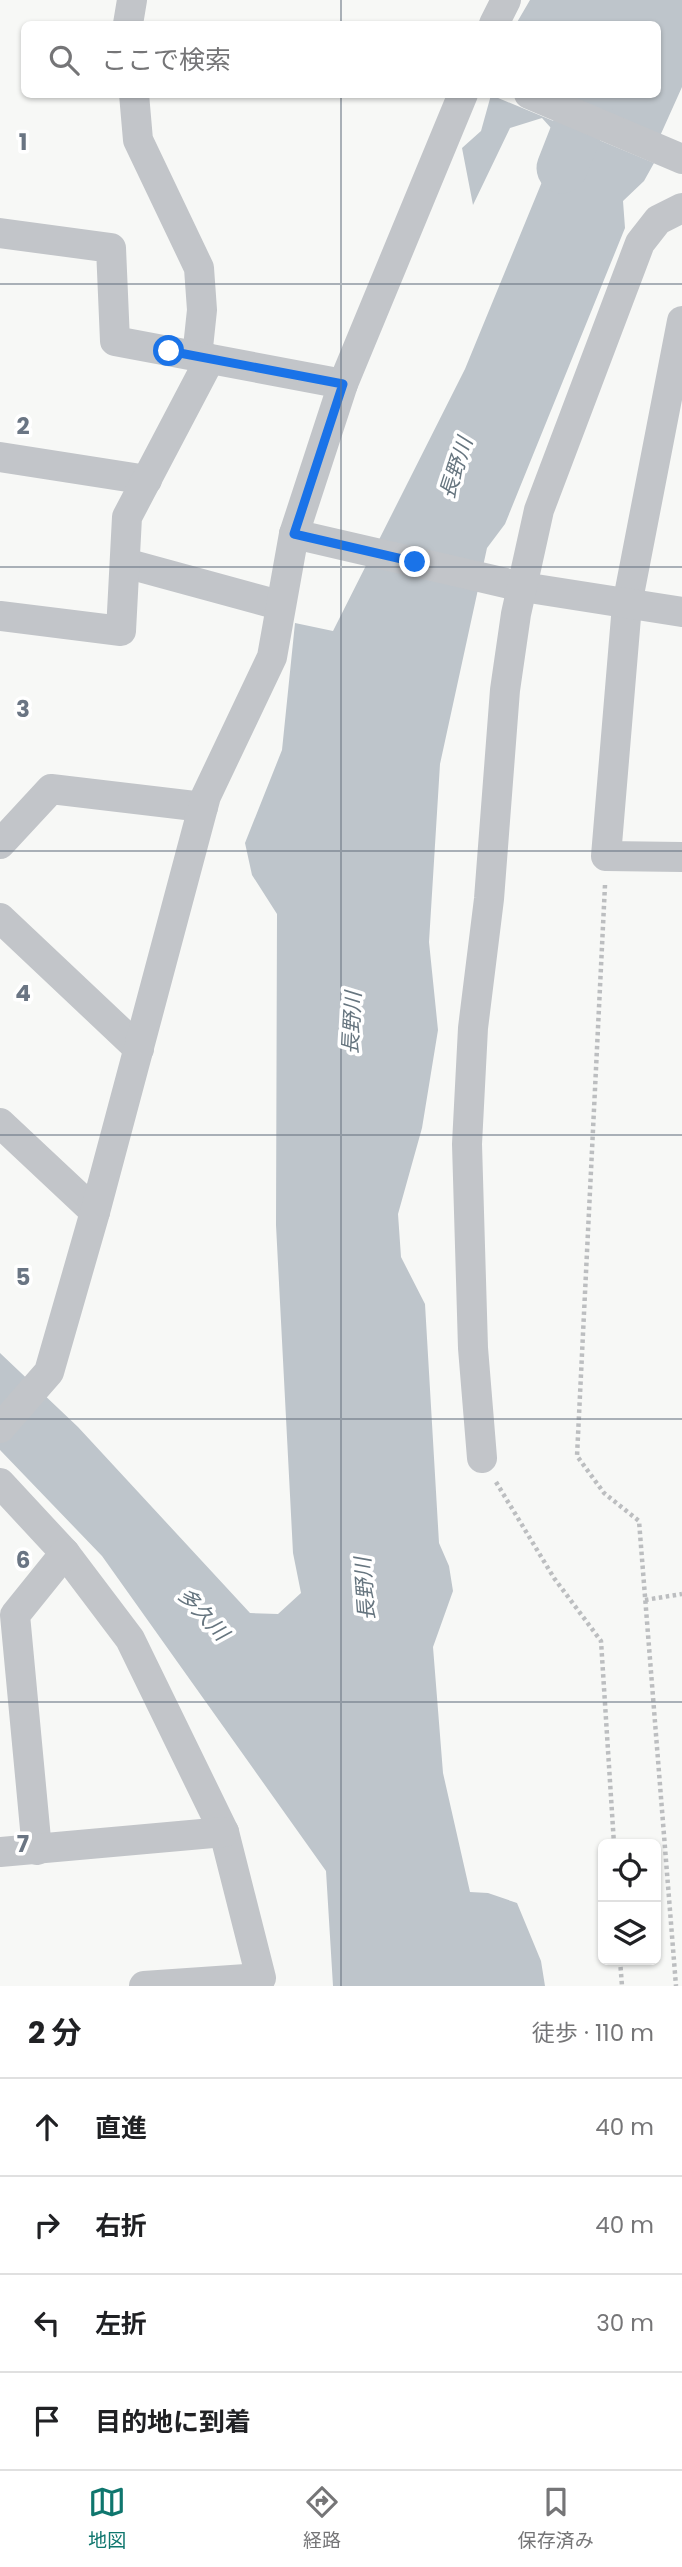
<!DOCTYPE html>
<html lang="ja">
<head>
<meta charset="utf-8">
<style>
	body { margin:0; font-family:Poppins,"Noto Sans JP",sans-serif; background:#f2f2f2; color:#202124 }
	.controls { position:absolute; right:21px; bottom:21px; display:grid; overflow:hidden; border-radius:10px; box-shadow:0 2px 5px #0004 }
	.controls button { width:63px; height:63px; display:grid; place-items:center; padding:0; border:0; border-bottom:2px solid #e0e0e0; background:#fff; color:#202124; font:35px sans-serif }
	.stop { position:absolute; width:21px; height:21px; margin:-16px; border:5px solid #1a73e8; border-radius:50%; background:#fff }
	.stop.end { background:#1a73e8; border-color:#fff; box-shadow:0 2px 7px #0008 }
	.list { margin:0; padding:0; list-style:none }
	h2 { display:flex; justify-content:space-between; align-items:center; height:91px; margin:0; padding:0 28px; font-size:30px }
	h2 small { font-size:23px; font-weight:400; color:#757577 }
	.list li { display:grid; grid-template-columns:46px 1fr auto; gap:21px; align-items:center; box-sizing:border-box; height:98px; padding:0 28px; border-top:2px solid #e0e0e0 }
	.list b { display:block; font-size:26px; white-space:nowrap }
	.list em { font-size:23px; font-style:normal; color:#757577 }
	.icon { flex:none; width:38px; height:38px; fill:none; stroke:currentColor; stroke-width:2; stroke-linecap:round; stroke-linejoin:round }
	.map { position:relative; flex:none; width:682px; height:1986px; overflow:hidden }
	.search { position:absolute; background:#fff; box-shadow:0 2px 5px #0004; left:21px; right:21px; top:21px; height:77px; display:flex; align-items:center; gap:18px; box-sizing:border-box; padding:0 24px; border-radius:10px; color:#757577; font-size:26px }
	.sheet { height:483px; background:#fff }
	nav { display:flex; justify-content:space-around; align-items:center; box-sizing:border-box; height:98px; border-top:2px solid #e0e0e0; background:#fff; font-size:19px; color:#757577 }
	nav a { display:grid; justify-items:center; gap:4px }
	nav .on { color:#0f766e }
	.map>svg:first-child { display:block }
	.water { fill:#bec5cb }
	.lines { fill:none; stroke-linecap:round; stroke-linejoin:round }
	.river { stroke:#bec5cb; stroke-width:51 }
	.path { stroke:#bcbec0; stroke-width:4.5; stroke-dasharray:3.5 3.5; stroke-linecap:butt }
	.minor { stroke:#c2c5c9; stroke-width:30 }
	.route { stroke:#1a73e8; stroke-width:9 }
	.grid { fill:none; stroke:#6a7583; stroke-width:2; stroke-opacity:0.55 }
	.labels { text-anchor:middle; stroke-width:7; stroke-linejoin:round; paint-order:stroke }
	.water-label { font-size:21px; font-style:italic; fill:#66757f; stroke:#fff }
	.grid-label { font-size:23px; text-anchor:middle; font-weight:bold; fill:#6a7583; stroke:#fff; stroke-width:7; stroke-linejoin:round; paint-order:stroke }
</style>
</head>
<body>
<div class="map">
<svg width="682" height="1986" viewBox="0 0 682 1986">
	<rect width="100%" height="100%" fill="#f7f8f6"/>
	<g class="water">
		<polygon points="530,0 682,0 682,87 660,136 608,115 617,95 658,94 658,24 516,24"/>
		<polygon points="491,95 654,163 644,181 623,201 625,228 505,524 487,548 440,764 429,942 438,1030 422,1128 398,1214 401,1257 425,1304 439,1543 449,1566 453,1591 433,1647 443,1773 470,1892 488,1893 517,1903 541,1961 545,1986 333,1986 326,1871 102,1556 0,1450 0,1353 78,1427 250,1613 278,1614 301,1593 293,1553 276,1225 277,914 252,875 245,843 282,750 295,623 333,631 465,369 560,138 542,118 510,128 473,205 462,148 481,131"/>
	</g>
	<g class="lines">
		<polyline class="river" points="562,168 591,94"/>
		<g class="path">
			<polyline points="605,885 577,1456 604,1493 639,1521 676,1986"/>
			<polyline points="496,1482 554,1578 601,1641 614,1844"/>
			<polyline points="645,1600 682,1594"/>
			<polyline points="620,1960 622,1986"/>
		</g>
		<g class="minor">
			<polyline points="128,24 132,0"/>
			<polyline points="494,24 506,0"/>
			<polyline points="134,94 138,140 199,268 202,310 197,357"/>
			<polyline points="529,94 682,159"/>
			<polyline points="0,233 111,248 115,341 343,384"/>
			<polyline points="682,321 627,605 606,856 682,857"/>
			<polyline points="0,457 147,480"/>
			<polyline points="294,534 523,587 682,612"/>
			<polyline points="125,563 279,605"/>
			<polyline points="0,616 121,631 127,517 210,359"/>
			<polyline points="0,844 51,789 203,807"/>
			<polyline points="0,918 139,1049"/>
			<polyline points="0,1123 95,1212"/>
			<polyline points="0,1428 49,1372 95,1212 206,796 272,657 294,534 343,384 463,94"/>
			<polyline points="482,1458 473,1348 467,1144 473,1028 489,899 505,690 516,614 539,510 640,243 658,220 682,208"/>
			<polyline points="0,1483 65,1553 130,1639 224,1832 261,1978 144,1986"/>
			<polyline points="37,1850 15,1615 65,1553"/>
			<polyline points="0,1852 224,1832"/>
		</g>
	</g>
	<g class="lines">
		<polyline class="route" points="169,351 343,384 294,534 415,562"/>
	</g>
	<path class="grid" d="M341,0V24M341,94V1986M0,284H682M0,567H682M0,851H682M0,1135H682M0,1419H682M0,1702H682"/>
	<g class="labels">
		<g class="water-label">
			<text transform="translate(456 468) rotate(-72)" y="7">長野川</text>
			<text transform="translate(352 1023) rotate(-87)" y="7">長野川</text>
			<text transform="translate(365 1589) rotate(-94)" y="7">長野川</text>
			<text transform="translate(203 1614) rotate(47)" y="7">多久川</text>
		</g>
	</g>
	<g class="grid-label">
		<text x="23" y="150">1</text>
		<text x="23" y="434">2</text>
		<text x="23" y="717">3</text>
		<text x="23" y="1001">4</text>
		<text x="23" y="1285">5</text>
		<text x="23" y="1568">6</text>
		<text x="23" y="1852">7</text>
	</g>
</svg>
<div class="controls">
<button><svg class="icon" aria-label="locate" viewBox="0 0 24 24"><circle cx="12" cy="12" r="6"/><path d="M12 2v4M12 18v4M2 12h4M18 12h4"/></svg></button>
<button><svg class="icon" aria-label="layers" viewBox="0 0 24 24"><path d="M12 4l9 5-9 5-9-5zM3 14l9 5 9-5"/></svg></button>
</div>
<div class="stop" style="left:169px;top:351px"></div>
<div class="stop end" style="left:415px;top:562px"></div>
<div class="search"><svg class="icon" aria-label="search" viewBox="0 0 24 24"><circle cx="10" cy="10" r="6"/><path d="M15 15l6 6"/></svg>ここで検索</div>
</div>
<section class="sheet">
<h2>2 分<small>徒歩 · 110 m</small></h2>
<ul class="list">
<li><svg class="icon" aria-label="ahead" viewBox="0 0 24 24"><path d="M12 20V5M6 11l6-6 6 6"/></svg><div><b>直進</b></div><em>40 m</em></li>
<li><svg class="icon" aria-label="right" viewBox="0 0 24 24"><path d="M7 20v-9h11M14 6l5 5-5 5"/></svg><div><b>右折</b></div><em>40 m</em></li>
<li><svg class="icon" aria-label="left" viewBox="0 0 24 24"><path d="M17 20v-9H6M10 6l-5 5 5 5"/></svg><div><b>左折</b></div><em>30 m</em></li>
<li><svg class="icon" aria-label="arrive" viewBox="0 0 24 24"><path d="M6 21V4h12l-3 4 3 4H6"/></svg><div><b>目的地に到着</b></div></li>
</ul>
</section>
<nav>
<a class="on"><svg class="icon" aria-label="map" viewBox="0 0 24 24"><path d="M3 6l6-2 6 2 6-2v14l-6 2-6-2-6 2zM9 4v14M15 6v14"/></svg>地図</a>
<a><svg class="icon" aria-label="directions" viewBox="0 0 24 24"><path d="M12 3l9 9-9 9-9-9zM9 14v-3h6M13 9l2 2-2 2"/></svg>経路</a>
<a><svg class="icon" aria-label="saved" viewBox="0 0 24 24"><path d="M7 4h10v16l-5-4-5 4z"/></svg>保存済み</a>
</nav>
</body>
</html>
